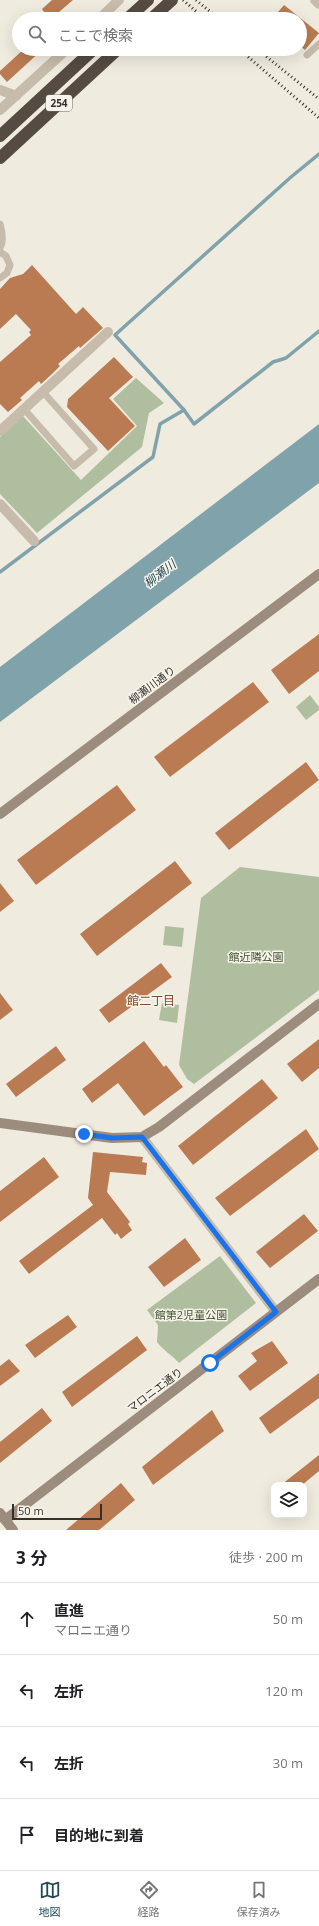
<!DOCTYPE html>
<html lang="ja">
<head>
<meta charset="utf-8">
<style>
	body { margin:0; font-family:"Open Sans","Noto Sans JP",sans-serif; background:#f6f6f6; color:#202124 }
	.controls { position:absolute; right:12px; bottom:12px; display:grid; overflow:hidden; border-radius:8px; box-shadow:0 4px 16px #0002 }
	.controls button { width:36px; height:36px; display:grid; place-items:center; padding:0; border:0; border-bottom:1px solid #e0e0e0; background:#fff; color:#202124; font:20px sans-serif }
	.scale { position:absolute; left:12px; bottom:10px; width:90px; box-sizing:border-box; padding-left:4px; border:2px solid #36302a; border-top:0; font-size:11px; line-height:14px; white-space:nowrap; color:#36302a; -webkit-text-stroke:3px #f8f4eb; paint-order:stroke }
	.stop { position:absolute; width:12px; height:12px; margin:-9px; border:3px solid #1a73e8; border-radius:50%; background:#fff }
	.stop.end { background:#1a73e8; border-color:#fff; box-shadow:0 1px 4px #0008 }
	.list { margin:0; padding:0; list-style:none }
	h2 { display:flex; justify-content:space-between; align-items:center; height:52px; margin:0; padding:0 16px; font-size:17px }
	h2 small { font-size:13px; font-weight:400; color:#757577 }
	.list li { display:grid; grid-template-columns:26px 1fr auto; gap:12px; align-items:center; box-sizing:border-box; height:72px; padding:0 16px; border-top:1px solid #e0e0e0 }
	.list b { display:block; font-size:15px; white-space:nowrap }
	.list p { margin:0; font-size:13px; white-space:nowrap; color:#757577 }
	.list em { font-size:13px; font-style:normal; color:#757577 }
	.icon { flex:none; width:22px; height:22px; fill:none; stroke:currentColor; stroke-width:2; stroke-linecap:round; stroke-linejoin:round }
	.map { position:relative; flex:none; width:319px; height:1530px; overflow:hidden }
	.search { position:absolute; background:#fff; box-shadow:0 4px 16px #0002; left:12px; right:12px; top:12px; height:44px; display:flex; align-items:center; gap:10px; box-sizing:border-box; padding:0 14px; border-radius:22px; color:#757577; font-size:15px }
	.sheet { height:340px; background:#fff }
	nav { display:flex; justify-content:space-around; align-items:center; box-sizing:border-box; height:56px; border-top:1px solid #e0e0e0; background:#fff; font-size:11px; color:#757577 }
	nav a { display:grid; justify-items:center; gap:2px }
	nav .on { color:#234a54 }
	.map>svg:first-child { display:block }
	.green { fill:#b0bea0 }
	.water { fill:#80a3ab }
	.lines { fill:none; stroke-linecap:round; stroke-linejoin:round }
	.stream { stroke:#80a3ab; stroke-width:3.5 }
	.building { fill:#ba7b53 }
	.lane { stroke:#c7bcac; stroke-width:7 }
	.street { stroke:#c7bcac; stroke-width:10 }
	.secondary { stroke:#9b8c7d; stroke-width:10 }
	.highway { stroke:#564b42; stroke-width:12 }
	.rail { stroke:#36302a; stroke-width:3; stroke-dasharray:1 3; stroke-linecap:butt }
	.route { stroke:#1a73e8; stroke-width:5 }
	.labels { text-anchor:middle; stroke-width:3; stroke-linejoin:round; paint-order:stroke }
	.shield { fill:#f8f4eb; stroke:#706b64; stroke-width:1 }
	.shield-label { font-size:10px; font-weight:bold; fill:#36302a }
	.street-label { font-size:11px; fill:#36302a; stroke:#f8f4eb }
	.park-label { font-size:11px; fill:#415230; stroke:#f8f4eb }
	.water-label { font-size:12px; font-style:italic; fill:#234a54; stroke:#f8f4eb }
	.neighbourhood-label { font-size:12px; fill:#7d4a2b; stroke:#f8f4eb }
</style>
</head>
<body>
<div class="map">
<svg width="319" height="1530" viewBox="0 0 319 1530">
	<rect width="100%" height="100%" fill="#f0ebdf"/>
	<g class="green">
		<polygon points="136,378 164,403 149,413 142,447 37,533 0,494 0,437 23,416 81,480 137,426 113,399"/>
		<polygon points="310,695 319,707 319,710 306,720 296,707"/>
		<polygon points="240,867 319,877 319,990 194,1084 187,1079 179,1065 201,898"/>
		<polygon points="165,926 184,928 182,947 163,945"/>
		<polygon points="162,1003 179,1005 177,1023 159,1020"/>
		<path d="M220,1256L256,1303L179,1363C172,1355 164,1351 157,1342L158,1325L147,1310Z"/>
	</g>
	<polygon class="water" points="319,424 319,483 0,722 0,667"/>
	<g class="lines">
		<g class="stream">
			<polyline points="184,410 194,424 273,362 286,358 319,331"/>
			<polyline points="0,572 153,457 160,424 184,410 115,335 291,177 319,154"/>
		</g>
	</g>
	<g class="building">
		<polygon points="52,0 73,0 59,12 64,19 49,19 42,9"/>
		<polygon points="284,5 319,33 305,50 300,46 300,19 272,19"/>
		<polygon points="24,49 43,49 7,82 0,74 0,71"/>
		<polygon points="32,265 76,314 83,307 103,328 80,348 79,346 58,364 60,366 52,374 41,384 39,381 20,398 22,400 8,412 0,404 0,362 31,335 29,332 31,330 16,314 0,329 0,289 10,278 23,274"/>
		<polygon points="114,357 133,377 109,398 135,426 108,451 67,407 68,399"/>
		<polygon points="319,634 319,671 289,694 271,670"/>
		<polygon points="253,682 269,702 170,777 154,757"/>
		<polygon points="306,762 319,780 229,850 215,833"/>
		<polygon points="117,785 136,810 36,885 17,860"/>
		<polygon points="175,861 192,883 97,956 80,934"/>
		<polygon points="0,883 14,901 0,912"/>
		<polygon points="161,963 172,977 109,1023 99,1010"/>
		<polygon points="0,993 13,1010 0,1020"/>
		<polygon points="319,1039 319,1068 302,1082 287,1064"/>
		<polygon points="144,1041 164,1067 166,1065 183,1087 144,1116 118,1083 92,1103 82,1089"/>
		<polygon points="56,1046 66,1060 16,1097 6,1084"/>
		<polygon points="262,1079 278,1098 193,1165 178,1146"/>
		<polygon points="306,1129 319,1149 230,1216 215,1198"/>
		<polygon points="93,1152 143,1157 142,1162 147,1163 146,1175 110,1172 107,1192 130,1222 128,1224 132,1230 121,1239 117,1233 115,1235 102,1218 29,1274 19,1261 93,1205 88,1198"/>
		<polygon points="44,1157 59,1177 0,1222 0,1191"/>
		<polygon points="304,1214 318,1231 270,1268 256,1252"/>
		<polygon points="185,1238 201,1260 164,1287 148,1267"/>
		<polygon points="68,1315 77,1327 35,1358 25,1345"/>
		<polygon points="137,1336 147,1350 72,1407 62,1392"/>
		<polygon points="272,1341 288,1363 250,1391 238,1376 257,1361 251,1353"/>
		<polygon points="9,1359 20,1371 0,1386 0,1366"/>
		<polygon points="319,1373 319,1398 270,1434 259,1418"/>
		<polygon points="42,1408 52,1421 0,1463 0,1442"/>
		<polygon points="212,1410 224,1431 153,1485 142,1467"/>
		<polygon points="319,1455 319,1471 302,1485 281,1485"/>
		<polygon points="121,1483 135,1500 99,1530 66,1530"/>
	</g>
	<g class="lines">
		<g class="lane">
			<polyline points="307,55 319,44"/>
			<path d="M0,224C2,231 4,241 0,248"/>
			<polyline points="0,252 6,256 10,265 7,273 0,278"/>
			<polyline points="25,410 74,466 94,449 43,392"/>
		</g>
		<g class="street">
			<polyline points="315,0 319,4"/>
			<polyline points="99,19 119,0"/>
			<polyline points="0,90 16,96"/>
			<polyline points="0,110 67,49"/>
			<polyline points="0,431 108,332"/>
			<polyline points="0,504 34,541"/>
			<polyline points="142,1137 276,1312"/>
		</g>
		<g class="secondary">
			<polyline points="0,814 319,574"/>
			<polyline points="0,1123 112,1138 142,1137 159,1127 319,1004"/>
			<polyline points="0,1513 13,1530"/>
			<polyline points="5,1520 319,1279"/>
		</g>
		<g class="highway">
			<polyline points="127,19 148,0"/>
			<polyline points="151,19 172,0"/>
			<polyline points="0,136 94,49"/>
			<polyline points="0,158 118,49"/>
		</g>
		<g class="rail">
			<polyline points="183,0 205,19"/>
			<polyline points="196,0 219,19"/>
			<polyline points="239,49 319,118"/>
			<polyline points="257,49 319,99"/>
		</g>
	</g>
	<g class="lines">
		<polyline class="route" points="84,1134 112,1138 142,1137 276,1312 210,1363"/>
	</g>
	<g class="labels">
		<rect class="shield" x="46" y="95" width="26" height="16" rx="3"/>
		<g class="shield-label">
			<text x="59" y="107">254</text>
		</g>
		<g class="street-label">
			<text transform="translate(152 685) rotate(-37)" y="4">柳瀬川通り</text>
			<text transform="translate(155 1390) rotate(-37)" y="4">マロニエ通り</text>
		</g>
		<g class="park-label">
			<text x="256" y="961">館近隣公園</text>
			<text x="191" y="1319">館第2児童公園</text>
		</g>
		<g class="water-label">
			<text transform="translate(160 574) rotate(-38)" y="4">柳瀬川</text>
		</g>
		<g class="neighbourhood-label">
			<text x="151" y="1005">館二丁目</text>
		</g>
	</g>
</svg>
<div class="controls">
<button><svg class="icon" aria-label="layers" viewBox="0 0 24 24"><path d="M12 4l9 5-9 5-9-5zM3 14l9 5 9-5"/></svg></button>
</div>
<div class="scale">50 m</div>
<div class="stop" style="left:210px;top:1363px"></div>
<div class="stop end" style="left:84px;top:1134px"></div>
<div class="search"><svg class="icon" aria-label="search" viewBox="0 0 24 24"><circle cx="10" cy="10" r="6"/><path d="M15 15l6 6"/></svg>ここで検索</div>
</div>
<section class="sheet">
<h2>3 分<small>徒歩 · 200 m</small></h2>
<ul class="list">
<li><svg class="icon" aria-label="ahead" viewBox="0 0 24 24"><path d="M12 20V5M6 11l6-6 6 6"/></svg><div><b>直進</b><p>マロニエ通り</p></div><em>50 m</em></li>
<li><svg class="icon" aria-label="left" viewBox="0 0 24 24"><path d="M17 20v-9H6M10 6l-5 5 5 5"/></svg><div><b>左折</b></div><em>120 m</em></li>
<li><svg class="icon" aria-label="left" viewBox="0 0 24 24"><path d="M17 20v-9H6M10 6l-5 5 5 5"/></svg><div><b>左折</b></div><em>30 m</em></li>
<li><svg class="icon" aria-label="arrive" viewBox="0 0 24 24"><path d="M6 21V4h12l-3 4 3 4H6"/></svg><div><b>目的地に到着</b></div></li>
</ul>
</section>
<nav>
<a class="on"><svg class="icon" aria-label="map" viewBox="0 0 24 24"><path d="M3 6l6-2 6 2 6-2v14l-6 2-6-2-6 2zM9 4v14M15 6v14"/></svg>地図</a>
<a><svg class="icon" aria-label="directions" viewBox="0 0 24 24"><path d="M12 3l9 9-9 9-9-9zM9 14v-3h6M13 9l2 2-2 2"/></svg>経路</a>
<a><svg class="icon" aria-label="saved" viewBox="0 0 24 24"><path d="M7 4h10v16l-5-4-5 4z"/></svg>保存済み</a>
</nav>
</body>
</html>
